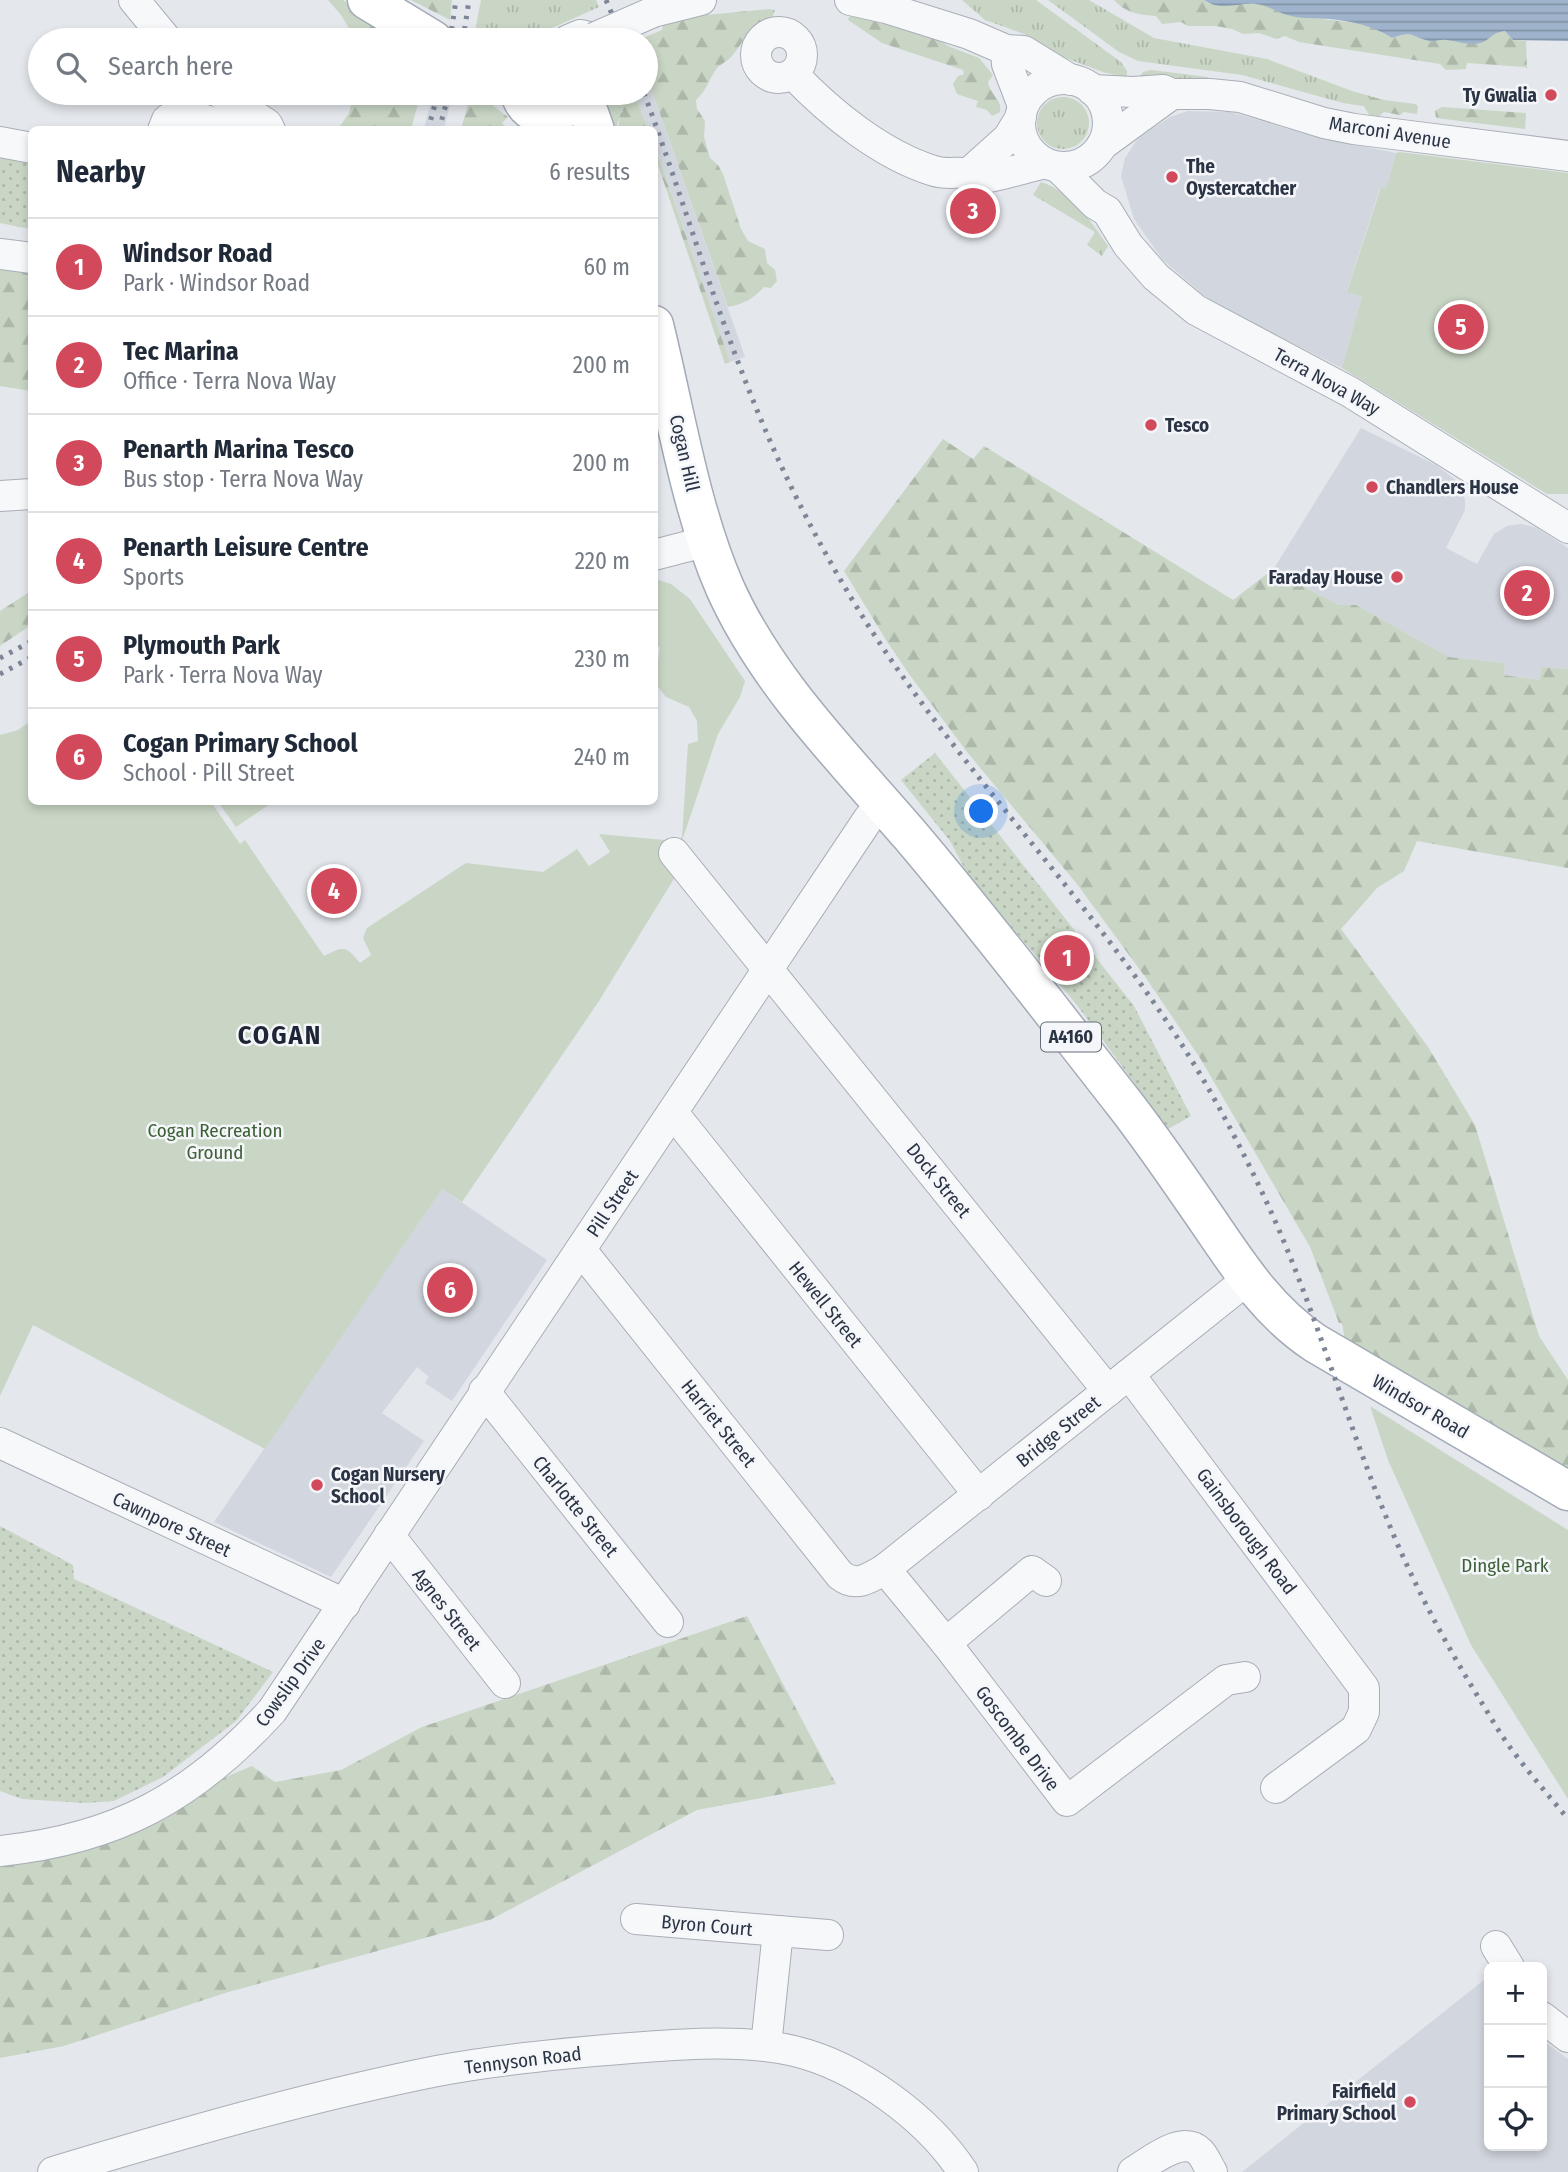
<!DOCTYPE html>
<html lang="en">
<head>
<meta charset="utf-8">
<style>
	body { margin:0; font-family:"Fira Sans Condensed",sans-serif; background:#f2f2f3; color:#1f2937 }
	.controls { position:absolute; right:21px; bottom:21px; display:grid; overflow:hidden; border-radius:10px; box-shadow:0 4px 10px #0003 }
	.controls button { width:63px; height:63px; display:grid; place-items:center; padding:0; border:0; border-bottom:2px solid #e0e1e3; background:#fff; color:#1f2937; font:35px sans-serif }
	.you { position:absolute; left:982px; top:812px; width:24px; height:24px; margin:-18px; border:5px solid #fff; border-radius:50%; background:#1a73e8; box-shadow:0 0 0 10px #1a73e833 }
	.badge { display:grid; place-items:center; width:46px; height:46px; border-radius:50%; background:#d1495b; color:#fff; font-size:23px; font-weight:700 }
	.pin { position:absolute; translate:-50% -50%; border:4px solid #fff; box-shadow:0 2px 7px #0006 }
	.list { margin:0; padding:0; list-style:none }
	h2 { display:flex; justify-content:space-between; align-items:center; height:91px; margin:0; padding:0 28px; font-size:30px }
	h2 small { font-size:23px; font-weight:400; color:#747a83 }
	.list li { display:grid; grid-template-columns:46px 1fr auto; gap:21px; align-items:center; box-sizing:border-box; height:98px; padding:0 28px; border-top:2px solid #e0e1e3 }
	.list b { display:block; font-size:26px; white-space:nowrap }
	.list p { margin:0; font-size:23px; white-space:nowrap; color:#747a83 }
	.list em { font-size:23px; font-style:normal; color:#747a83 }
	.icon { flex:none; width:38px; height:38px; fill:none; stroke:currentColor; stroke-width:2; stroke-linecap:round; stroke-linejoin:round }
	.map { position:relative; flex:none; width:1568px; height:2172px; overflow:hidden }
	.search { position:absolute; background:#fff; box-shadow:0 4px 10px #0003; left:28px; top:28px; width:630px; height:77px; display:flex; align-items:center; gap:18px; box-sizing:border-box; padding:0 24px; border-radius:38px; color:#747a83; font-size:26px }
	.panel { position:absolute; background:#fff; box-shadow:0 4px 10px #0003; left:28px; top:126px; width:630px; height:679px; border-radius:10px }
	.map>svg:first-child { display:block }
	.built { fill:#d2d6de }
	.grass { fill:url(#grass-tufts) }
	.forest { fill:url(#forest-firs) }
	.park { fill:#c9d6c5 }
	.garden { fill:url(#garden-dots) }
	.water { fill:url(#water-rules) }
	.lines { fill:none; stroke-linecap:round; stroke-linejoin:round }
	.minor-casing { stroke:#a9aeb7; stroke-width:32 }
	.major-casing { stroke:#a3abb8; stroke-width:41 }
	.minor { stroke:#f7f8fa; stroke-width:30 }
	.major { stroke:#fff; stroke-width:38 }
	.rail { stroke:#7d8696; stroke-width:5; stroke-dasharray:3.5 7; stroke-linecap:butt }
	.minor-bridge-casing { stroke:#a9aeb7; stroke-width:32; stroke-linecap:butt }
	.minor-bridge { stroke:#f7f8fa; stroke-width:30 }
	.poi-dot { fill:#d1495b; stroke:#f4f6f9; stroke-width:2.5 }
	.labels { text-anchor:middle; stroke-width:5; stroke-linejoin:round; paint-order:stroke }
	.shield { fill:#f4f6f9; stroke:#676e7b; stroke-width:2 }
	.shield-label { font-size:18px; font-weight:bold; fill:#2b3445 }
	.poi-label { font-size:19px; font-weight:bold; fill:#2b3445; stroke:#f4f6f9; text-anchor:start }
	.street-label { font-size:19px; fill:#2b3445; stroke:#f4f6f9 }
	.park-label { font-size:19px; fill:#3f6138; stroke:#f4f6f9 }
	.district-label { font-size:26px; font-weight:bold; letter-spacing:2px; fill:#1d2536; stroke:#f4f6f9 }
</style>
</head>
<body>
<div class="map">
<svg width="1568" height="2172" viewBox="0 0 1568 2172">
	<defs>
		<pattern id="grass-tufts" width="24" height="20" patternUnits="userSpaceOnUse" patternTransform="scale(1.75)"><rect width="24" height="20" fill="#c9d6c5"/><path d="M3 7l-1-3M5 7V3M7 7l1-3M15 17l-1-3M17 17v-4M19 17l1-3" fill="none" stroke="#adb8ab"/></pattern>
		<pattern id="forest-firs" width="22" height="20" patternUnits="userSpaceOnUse" patternTransform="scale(1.75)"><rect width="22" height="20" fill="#c9d6c5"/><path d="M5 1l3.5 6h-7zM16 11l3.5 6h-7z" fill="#adb8ab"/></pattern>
		<pattern id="garden-dots" width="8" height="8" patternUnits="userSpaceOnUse" patternTransform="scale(1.75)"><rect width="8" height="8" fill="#c9d6c5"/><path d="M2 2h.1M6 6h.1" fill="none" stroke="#adb8ab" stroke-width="1.8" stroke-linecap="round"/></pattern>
		<pattern id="water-rules" width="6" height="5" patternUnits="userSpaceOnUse" patternTransform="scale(1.75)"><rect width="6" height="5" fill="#9fb4cc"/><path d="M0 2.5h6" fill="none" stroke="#8293a7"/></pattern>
	</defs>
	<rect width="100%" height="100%" fill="#e4e7ec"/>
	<g class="built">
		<polygon points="646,74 745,357 730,362 655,146 654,130 648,129 634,93 646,93"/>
		<polygon points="433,93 453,93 444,129 424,129"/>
		<polygon points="1188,111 1231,112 1309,135 1396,153 1386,189 1380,188 1347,291 1362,296 1342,368 1216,304 1202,294 1162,259 1134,219 1121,176 1125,158 1137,140 1146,133 1170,117"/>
		<polygon points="1361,428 1436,465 1458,482 1465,500 1465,510 1446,548 1477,564 1494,534 1507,526 1521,524 1535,527 1568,548 1568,669 1542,667 1539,680 1504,675 1505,663 1449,657 1356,605 1339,605 1273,570"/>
		<polygon points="442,1189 547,1260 452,1401 425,1383 429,1377 417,1367 382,1413 424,1441 331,1577 214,1522"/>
		<polygon points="1489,1976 1489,2146 1542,2146 1542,2040 1568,2059 1568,2172 1242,2172"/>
	</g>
	<g class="grass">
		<path d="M481,0H596L599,7C561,23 516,51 474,36Z"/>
		<polygon points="962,0 1036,0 1121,62 1127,71 1127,78 1103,72 1063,57 1024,34 985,20"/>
		<polygon points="1048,0 1089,0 1154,38 1267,59 1352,91 1384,100 1415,104 1418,106 1417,114 1343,103 1242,75 1138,61 1119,52"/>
		<polygon points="1151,70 1208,77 1208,79 1138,79 1143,72"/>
		<polygon points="600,93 617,93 623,111 617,124 618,129 613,129"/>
		<circle cx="1063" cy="123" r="26"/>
		<path d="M1041,182C1073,193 1089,219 1108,246L1102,256L1087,245L1095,232L1033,195Z"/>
	</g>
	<g class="forest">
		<polygon points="328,0 343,0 399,40 356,40 341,15"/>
		<polygon points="411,0 452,0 450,20"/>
		<path d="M1114,0H1204L1209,4H1262L1287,15L1357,23L1373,28L1392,38C1416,30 1410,37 1429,41C1435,42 1441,39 1446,40C1461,42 1483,44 1494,32L1505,31L1513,40L1526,41L1527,69L1525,67L1467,63L1466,69L1446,70L1440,64L1299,42L1285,36L1276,39L1259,33L1243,34L1232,29L1216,26H1188L1181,22L1162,24L1156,16C1139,15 1124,12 1114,0Z"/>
		<path d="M769,9L775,10L772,18C753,23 743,42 732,56C727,62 719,64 715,71C708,82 706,91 696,100L697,109L705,121L704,137L710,158L718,165L723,174L741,229L748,241L765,249L767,263L775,270L777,281L771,288L764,287C753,299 744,304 728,307L646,74V40H638L662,30L663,25L674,18Z"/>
		<path d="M856,16L936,38L948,46L979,58L993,75L988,82C989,93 1003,100 1000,112L992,116L987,110L976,107L978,101L957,94L953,84L958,76L964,74L963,70L882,43L848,20L849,17Z"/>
		<polygon points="354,93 421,93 411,129 338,129 349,113"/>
		<polygon points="453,93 476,93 508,117 502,123 508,129 461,129 470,97"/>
		<polygon points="617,93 634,93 648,129 618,129 620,115 623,111"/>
		<polygon points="1371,97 1404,106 1406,110 1400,115 1384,112 1377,118 1369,115 1362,103"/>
		<polygon points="1442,107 1526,113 1525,129 1436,118 1435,111"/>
		<polygon points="654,146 659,158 730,362 725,364 655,156"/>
		<polygon points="0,264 31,267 31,391 0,386"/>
		<polygon points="943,439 973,459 984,446 1233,600 1272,570 1339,605 1356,605 1449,657 1505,663 1504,675 1539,680 1542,667 1568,669 1568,868 1417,841 1404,871 1377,888 1341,929 1428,1047 1475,1125 1539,1336 1568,1380 1568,1475 1346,1345 1342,1323 1339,1323 1310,1247 1200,1058 1146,978 1077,884 967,752 909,674 886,640 844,571"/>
		<polygon points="31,591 31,625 0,646 0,611"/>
		<polygon points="747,1616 836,1784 697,1810 490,1920 225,1993 64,2046 0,2058 0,1859 31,1859 252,1766 275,1782 341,1770 422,1727"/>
	</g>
	<g class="park">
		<polygon points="1399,152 1568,173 1568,494 1547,494 1342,368 1362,296 1347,292 1381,187 1386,189 1396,153"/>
		<path d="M655,579L671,584L690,599L745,681L740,697L718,734L683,838L660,854L675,877L599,1001L462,1202L442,1189L265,1449L33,1325L0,1396V735L18,730L31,721L32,802H211L240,844L245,840L324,956C343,946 346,945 360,963L371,955L363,938L367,928L466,863L543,872L577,849L589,866L610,852L599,834L675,841L682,837L688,744L698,741L697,721L689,707L666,697L655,683L660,647L655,646Z"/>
		<polygon points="218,802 273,802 236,827"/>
		<polygon points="1370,1406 1568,1530 1568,1799 1471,1645 1388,1460"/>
	</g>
	<g class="garden">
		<polygon points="0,153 31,162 30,229 0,223"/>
		<polygon points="935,753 1134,1006 1191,1116 1168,1129 1077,1005 968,875 950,841 901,780"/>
		<polygon points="0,1526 73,1565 74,1579 273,1672 236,1721 163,1777 114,1801 85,1803 22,1799 0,1791"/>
	</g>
	<path class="water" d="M1204,0H1568V41L1513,40L1505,31C1490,33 1491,40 1480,43C1470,46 1457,41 1446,40C1441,39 1435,42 1429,41C1410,37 1416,30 1392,38C1373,26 1352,21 1330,19C1316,18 1300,19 1287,15C1276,12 1267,5 1256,4C1239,2 1220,12 1204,0Z"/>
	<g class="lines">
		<g class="minor-casing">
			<g id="minor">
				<polyline points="134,0 167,40"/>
				<polyline points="850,0 886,8 969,34 1006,50 1024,51 1071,80"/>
				<polyline points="653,12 701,0"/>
				<circle cx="779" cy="55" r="23"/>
				<polyline points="568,40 580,35 594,38 593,40"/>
				<polyline points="1006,50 1007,64 1023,106"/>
				<path d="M793,74C830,113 882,155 934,171C947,175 960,171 972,174C975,175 978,178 982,178C986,179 1037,165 1045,163"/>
				<circle cx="1064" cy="123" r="44"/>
				<polyline points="1092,90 1133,92 1163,90 1172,94 1210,94 1240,97 1324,123 1354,129 1568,156"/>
				<polyline points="220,93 267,124 270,130"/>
				<path d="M163,130L167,120L176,114C203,113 228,139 250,115"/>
				<polyline points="0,142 32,148"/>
				<polyline points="1102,145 1172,94"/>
				<polyline points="1058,167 1095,204 1107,211 1128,245 1156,277 1196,310 1350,392 1568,528"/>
				<polyline points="969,173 1008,138 1021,117"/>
				<polyline points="0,254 32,258"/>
				<polyline points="0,496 32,494"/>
				<polyline points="654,555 708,541"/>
				<polyline points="674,853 1108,1391"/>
				<polyline points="673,1113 979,1495"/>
				<path d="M581,1250L840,1575C856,1588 870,1578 885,1569L1248,1279"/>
				<polyline points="1129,1374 1364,1688 1364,1712 1356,1729 1276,1788"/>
				<polyline points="484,1391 668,1622"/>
				<polyline points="0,1443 345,1604"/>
				<polyline points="389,1535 505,1683"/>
				<polyline points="885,1569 946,1643 1067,1801 1226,1680 1245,1677"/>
				<polyline points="946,1643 1032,1571 1046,1581"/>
				<path d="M0,1851C117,1839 193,1797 272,1711L869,818L883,804"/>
				<polyline points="636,1919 778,1931"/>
				<polyline points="1496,1946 1509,1967"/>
				<polyline points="1542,2017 1568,2037"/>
				<polyline points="766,2046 778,1931 828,1935"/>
				<path d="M53,2172C180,2134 307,2097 437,2071C500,2059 566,2053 631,2048C685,2044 742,2039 794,2051C857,2066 928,2118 963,2172"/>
				<path d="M1133,2172C1150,2162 1182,2134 1200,2152C1205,2157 1208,2166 1212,2172"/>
			</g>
		</g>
		<g class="major-casing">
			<g id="major">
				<polyline points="367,0 433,40"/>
				<path d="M520,93C527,122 565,123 572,93"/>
				<polyline points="573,93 589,113 595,130"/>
				<path d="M654,325C675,410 690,508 725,588C767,682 844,758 910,835C984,922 1053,1013 1123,1102C1152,1139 1179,1179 1206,1218C1238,1265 1267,1311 1315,1343L1568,1491"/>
			</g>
		</g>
		<use href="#minor" class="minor"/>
		<use href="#major" class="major"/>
		<g class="rail">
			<polyline points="606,0 623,40"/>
			<polyline points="450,40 456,0"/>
			<polyline points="463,40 469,0"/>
			<path d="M644,93C683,198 714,306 757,410C787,484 824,555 866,622C972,789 1120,928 1216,1102C1243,1151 1268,1202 1289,1254C1325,1343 1352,1435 1389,1524C1414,1585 1445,1643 1480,1700C1490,1716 1500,1734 1512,1750C1530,1774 1549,1796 1568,1819"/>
			<polyline points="428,130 438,93"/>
			<polyline points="439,130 449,93"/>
			<polyline points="0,658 32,641"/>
			<polyline points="0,674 32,657"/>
		</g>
		<g class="minor-bridge-casing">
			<polyline id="minor-bridge" points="594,38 653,12"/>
		</g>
		<use href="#minor-bridge" class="minor-bridge"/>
	</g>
	<g class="poi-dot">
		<circle cx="1551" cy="95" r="7"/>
		<circle cx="1172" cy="177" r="7"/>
		<circle cx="1151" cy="425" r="7"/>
		<circle cx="1372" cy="487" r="7"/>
		<circle cx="1397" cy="577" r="7"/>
		<circle cx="317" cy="1485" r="7"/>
		<circle cx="1410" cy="2102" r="7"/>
	</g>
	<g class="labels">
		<rect class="shield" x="1041" y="1022.5" width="60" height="29" rx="5"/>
		<g class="shield-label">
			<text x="1071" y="1043">A4160</text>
		</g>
		<g class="poi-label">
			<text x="1537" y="102" text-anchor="end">Ty Gwalia</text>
			<text x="1186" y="173">The<tspan x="1186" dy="22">Oystercatcher</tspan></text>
			<text x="1165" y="432">Tesco</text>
			<text x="1386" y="494">Chandlers House</text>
			<text x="1383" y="584" text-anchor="end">Faraday House</text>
			<text x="331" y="1481">Cogan Nursery<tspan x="331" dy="22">School</tspan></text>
			<text x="1396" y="2098" text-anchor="end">Fairfield<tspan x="1396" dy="22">Primary School</tspan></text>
		</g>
		<g class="street-label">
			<text transform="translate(1390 132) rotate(9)" y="7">Marconi Avenue</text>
			<text transform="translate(1327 381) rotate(29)" y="7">Terra Nova Way</text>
			<text transform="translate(685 453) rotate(77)" y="7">Cogan Hill</text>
			<text transform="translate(939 1180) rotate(51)" y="7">Dock Street</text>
			<text transform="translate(612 1203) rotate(-56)" y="7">Pill Street</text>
			<text transform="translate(826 1304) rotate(51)" y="7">Hewell Street</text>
			<text transform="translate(1421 1406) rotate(30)" y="7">Windsor Road</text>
			<text transform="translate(719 1423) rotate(51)" y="7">Harriet Street</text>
			<text transform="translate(1058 1431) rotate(-39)" y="7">Bridge Street</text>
			<text transform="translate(576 1506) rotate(51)" y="7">Charlotte Street</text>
			<text transform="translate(172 1524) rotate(25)" y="7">Cawnpore Street</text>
			<text transform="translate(1247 1531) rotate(53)" y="7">Gainsborough Road</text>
			<text transform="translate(447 1609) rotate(52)" y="7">Agnes Street</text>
			<text transform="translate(290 1682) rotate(-54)" y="7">Cowslip Drive</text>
			<text transform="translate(1018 1738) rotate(53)" y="7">Goscombe Drive</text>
			<text transform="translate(707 1925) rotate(5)" y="7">Byron Court</text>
			<text transform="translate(523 2060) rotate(-7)" y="7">Tennyson Road</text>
		</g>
		<g class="park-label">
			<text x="215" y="1137">Cogan Recreation<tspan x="215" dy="22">Ground</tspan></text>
			<text x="1505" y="1572">Dingle Park</text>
		</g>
		<g class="district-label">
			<text x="280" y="1044">COGAN</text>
		</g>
	</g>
</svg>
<div class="controls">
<button>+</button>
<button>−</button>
<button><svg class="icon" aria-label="locate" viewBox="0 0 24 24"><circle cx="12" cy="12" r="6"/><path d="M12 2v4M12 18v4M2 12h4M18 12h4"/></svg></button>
</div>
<div class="you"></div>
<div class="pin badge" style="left:1067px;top:958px">1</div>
<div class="pin badge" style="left:1527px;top:593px">2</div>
<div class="pin badge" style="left:973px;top:211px">3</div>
<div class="pin badge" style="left:334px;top:891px">4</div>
<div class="pin badge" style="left:1461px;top:327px">5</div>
<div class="pin badge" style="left:450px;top:1290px">6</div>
<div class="search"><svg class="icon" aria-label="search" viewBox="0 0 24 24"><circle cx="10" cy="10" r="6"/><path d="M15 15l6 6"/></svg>Search here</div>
<section class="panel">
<h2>Nearby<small>6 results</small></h2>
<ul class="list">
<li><span class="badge">1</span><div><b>Windsor Road</b><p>Park · Windsor Road</p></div><em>60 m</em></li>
<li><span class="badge">2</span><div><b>Tec Marina</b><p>Office · Terra Nova Way</p></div><em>200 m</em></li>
<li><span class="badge">3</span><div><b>Penarth Marina Tesco</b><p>Bus stop · Terra Nova Way</p></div><em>200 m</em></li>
<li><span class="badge">4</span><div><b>Penarth Leisure Centre</b><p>Sports</p></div><em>220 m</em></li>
<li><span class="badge">5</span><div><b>Plymouth Park</b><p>Park · Terra Nova Way</p></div><em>230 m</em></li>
<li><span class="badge">6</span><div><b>Cogan Primary School</b><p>School · Pill Street</p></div><em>240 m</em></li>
</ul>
</section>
</div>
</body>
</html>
